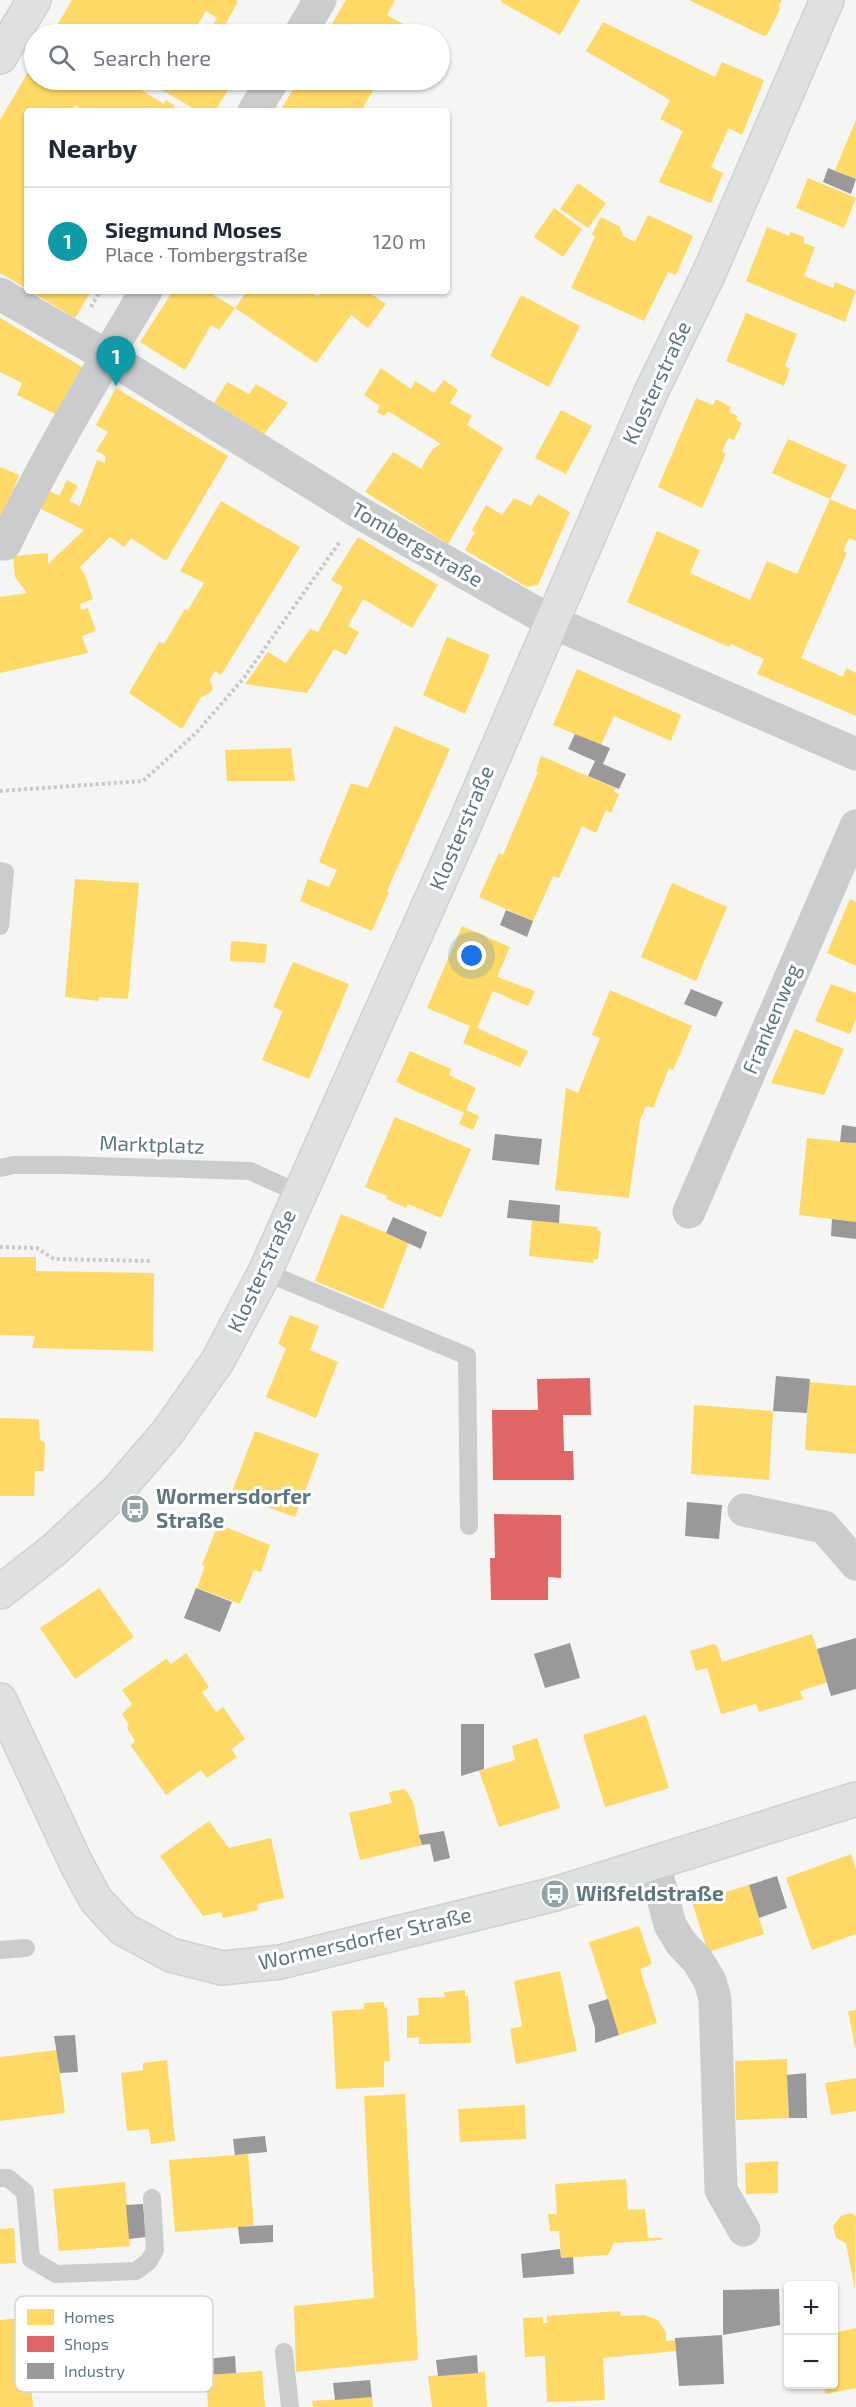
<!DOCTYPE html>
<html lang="en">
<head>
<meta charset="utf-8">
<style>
	body { margin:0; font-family:"Exo 2",sans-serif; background:#f2f2f3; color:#1f2937 }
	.controls { position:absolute; right:18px; bottom:18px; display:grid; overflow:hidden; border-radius:6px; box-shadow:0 2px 4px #0004 }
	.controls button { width:54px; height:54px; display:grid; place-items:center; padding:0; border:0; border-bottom:2px solid #e0e1e3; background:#fff; color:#1f2937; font:30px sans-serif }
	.you { position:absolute; left:472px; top:956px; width:21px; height:21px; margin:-15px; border:4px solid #fff; border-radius:50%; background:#1a73e8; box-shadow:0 0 0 9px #1a73e833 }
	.badge { display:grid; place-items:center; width:39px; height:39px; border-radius:50%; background:#53606a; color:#fff; font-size:20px; font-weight:700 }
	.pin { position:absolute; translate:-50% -50px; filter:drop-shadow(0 2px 3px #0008) }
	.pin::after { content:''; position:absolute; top:32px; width:21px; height:18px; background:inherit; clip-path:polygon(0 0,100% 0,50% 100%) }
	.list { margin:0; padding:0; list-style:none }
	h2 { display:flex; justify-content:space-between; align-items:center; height:78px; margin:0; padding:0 24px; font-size:26px }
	h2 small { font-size:20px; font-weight:400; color:#747a83 }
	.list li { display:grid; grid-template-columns:39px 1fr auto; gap:18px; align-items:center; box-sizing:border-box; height:108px; padding:0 24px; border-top:2px solid #e0e1e3 }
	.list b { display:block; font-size:22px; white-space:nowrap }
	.list p { margin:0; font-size:20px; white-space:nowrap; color:#747a83 }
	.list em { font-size:20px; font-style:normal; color:#747a83 }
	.icon { flex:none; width:33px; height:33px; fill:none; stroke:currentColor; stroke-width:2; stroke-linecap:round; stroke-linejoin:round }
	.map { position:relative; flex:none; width:856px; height:2407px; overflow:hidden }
	.search { position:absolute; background:#fff; box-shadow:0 2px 4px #0004; left:24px; top:24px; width:426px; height:66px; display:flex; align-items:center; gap:15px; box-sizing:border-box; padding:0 21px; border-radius:33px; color:#747a83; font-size:22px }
	.panel { position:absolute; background:#fff; box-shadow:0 2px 4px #0004; left:24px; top:108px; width:426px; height:186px; border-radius:6px }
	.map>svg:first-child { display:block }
	.homes { fill:#ffd966 }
	.shops { fill:#e06666 }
	.industry { fill:#999 }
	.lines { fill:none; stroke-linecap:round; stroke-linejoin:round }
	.secondary-casing { stroke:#d0d2d2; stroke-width:36 }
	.path { stroke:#c8cac9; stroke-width:4; stroke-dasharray:3 3; stroke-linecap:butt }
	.lane { stroke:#cacccd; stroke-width:18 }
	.street { stroke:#cacccd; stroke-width:33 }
	.secondary { stroke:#dfe0e0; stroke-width:33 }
	.labels { text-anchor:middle; stroke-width:6; stroke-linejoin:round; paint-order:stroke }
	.street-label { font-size:21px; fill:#5e7880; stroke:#fff }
	.poi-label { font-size:21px; font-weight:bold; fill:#5e7880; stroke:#fff; text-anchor:start }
	.key { fill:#fff; stroke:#cfd6d9; stroke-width:1.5 }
	.key-label { font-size:16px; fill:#5e7880 }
</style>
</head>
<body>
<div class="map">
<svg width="856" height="2407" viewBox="0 0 856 2407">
	<rect width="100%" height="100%" fill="#f5f5f3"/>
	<g class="homes">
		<polygon points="72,0 236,0 238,2 226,23 246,34 208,34 217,18 206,11 192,34 52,34"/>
		<polygon points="346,0 395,0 387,15 422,34 326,34"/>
		<polygon points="502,0 580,0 560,35 501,2"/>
		<polygon points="689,0 782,0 779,5 780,9 767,35 764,36"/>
		<polygon points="603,22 715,77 722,62 764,80 742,135 729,128 711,167 723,173 711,203 659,182 683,131 660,119 670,100 586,51"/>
		<polygon points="34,62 34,80 125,80 164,104 166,100 175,106 172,111 84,111 75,105 72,111 27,111 27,289 0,273 0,120"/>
		<polygon points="145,80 234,80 215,111 198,111"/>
		<polygon points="299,80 379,80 361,111 280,111"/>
		<polygon points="856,120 856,179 835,170"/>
		<polygon points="808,178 856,198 844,228 796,208"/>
		<polygon points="578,183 606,203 588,228 560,209"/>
		<polygon points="554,208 582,229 563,257 534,237"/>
		<polygon points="648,215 693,236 676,275 668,272 644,321 571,288 595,237 592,234 601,217 620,227 623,236 635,242"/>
		<polygon points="767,227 789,236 791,232 804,237 804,243 815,247 804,276 833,288 835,282 856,291 845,322 746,281"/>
		<polygon points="30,291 91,291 75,318"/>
		<polygon points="173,291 207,291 235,308 219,330 211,325 185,370 140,342"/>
		<polygon points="247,291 310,291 318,297 323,291 367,291 386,304 368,328 351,315 316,363 235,308"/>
		<polygon points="521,295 580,326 549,387 490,356"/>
		<polygon points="746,313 797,334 785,366 790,369 784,386 726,361"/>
		<polygon points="0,318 82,367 55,414 17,395 22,383 0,372"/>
		<polygon points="381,368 411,389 415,381 434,393 444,380 458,390 450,403 472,416 467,425 503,448 448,544 365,492 393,452 422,469 423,464 433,449 441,444 388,411 384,416 377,412 380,406 364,395"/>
		<polygon points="227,382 249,394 256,384 288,403 264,434 214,403"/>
		<polygon points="116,388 228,456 166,561 131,538 124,547 110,537 80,567 85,575 93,599 80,604 81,610 88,608 96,631 82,636 88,653 0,673 0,597 27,593 15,577 13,556 48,553 48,564 84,530 37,507 44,488 59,496 67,480 78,486 69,501 80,506 97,460 105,463 106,456 96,451 108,432 96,425"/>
		<polygon points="696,398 713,405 716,399 731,407 729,412 738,416 736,420 742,423 734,440 728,438 722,452 726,454 702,508 658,487"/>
		<polygon points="561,410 592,426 566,474 535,458"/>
		<polygon points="788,439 847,465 830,499 856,510 856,541 849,538 843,551 847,553 801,658 843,677 846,668 856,673 856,716 757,674 764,659 731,644 729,647 627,602 657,531 700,550 690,573 750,600 767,561 797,574 830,499 772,473"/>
		<polygon points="0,467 19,475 0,523"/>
		<polygon points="538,494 570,512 538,585 527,587 465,550 475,532 472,530 486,505 502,515 514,498 531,506"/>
		<polygon points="221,501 300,547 221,675 215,671 210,680 213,689 209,694 201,697 182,729 129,693 159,642 164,644 185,609 188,610 204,583 180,571"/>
		<polygon points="358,537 438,585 412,628 363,599 348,626 359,632 346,655 334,649 307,693 245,684 268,652 286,663 310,629 318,632 343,587 331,580"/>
		<polygon points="447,637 490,655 465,714 423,695"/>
		<polygon points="577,669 681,715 671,741 614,716 601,745 553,725"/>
		<polygon points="395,726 450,749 387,891 389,892 372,931 300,901 308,879 329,887 337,870 319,862 351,783 368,788"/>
		<polygon points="291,748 295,781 227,781 225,750"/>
		<polygon points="541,756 615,788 614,792 619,794 611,813 606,810 596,833 582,826 559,878 553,876 533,921 479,897 499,853 503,855 538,772 536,771"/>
		<polygon points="75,879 139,883 128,999 99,997 98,1001 65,997"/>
		<polygon points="672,883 727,907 696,981 641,957"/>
		<polygon points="850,899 856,902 856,966 827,953"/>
		<polygon points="462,926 510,947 497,977 535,991 528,1006 493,991 477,1028 528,1051 520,1067 463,1043 470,1026 427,1008"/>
		<polygon points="231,941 267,944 265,963 230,961"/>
		<polygon points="293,962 349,984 309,1079 262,1060 283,1011 273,1007"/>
		<polygon points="831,984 856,993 856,1019 850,1034 815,1021"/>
		<polygon points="610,990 692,1026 673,1070 669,1068 653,1108 646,1106 640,1120 629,1198 555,1190 566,1088 578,1093 600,1038 592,1035"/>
		<polygon points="795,1029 844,1049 824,1095 771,1083"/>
		<polygon points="410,1051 451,1069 449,1075 476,1088 466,1110 479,1116 473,1130 459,1124 464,1113 396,1082"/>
		<polygon points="395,1117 471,1149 441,1218 408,1204 406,1208 386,1199 387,1196 365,1187"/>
		<polygon points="807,1138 856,1143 856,1222 799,1215"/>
		<polygon points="341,1214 409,1242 383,1309 315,1281"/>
		<polygon points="532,1220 597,1227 597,1230 601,1231 598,1259 594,1259 593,1263 529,1256"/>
		<polygon points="0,1257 36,1257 36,1271 154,1273 153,1351 32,1348 35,1336 0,1335"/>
		<polygon points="290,1315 319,1326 310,1350 338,1362 316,1418 266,1397 286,1348 278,1344"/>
		<polygon points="809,1382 856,1386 856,1454 805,1450"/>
		<polygon points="694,1405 773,1411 769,1480 691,1474"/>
		<polygon points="0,1418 39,1419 40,1440 45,1443 44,1471 35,1471 34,1496 0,1496"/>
		<polygon points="255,1431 319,1454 295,1517 231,1494"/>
		<polygon points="218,1524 270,1545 261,1572 254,1570 240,1604 197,1588 205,1566 202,1565"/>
		<polygon points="99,1588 134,1637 75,1679 40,1628"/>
		<polygon points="812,1634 828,1682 800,1691 803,1699 759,1712 756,1704 721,1714 707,1668 696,1671 690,1651 713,1644 717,1646 722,1662"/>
		<polygon points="186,1653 209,1687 202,1692 216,1712 223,1707 245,1739 231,1749 237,1757 207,1778 201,1770 166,1795 131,1746 135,1741 127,1728 129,1725 122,1714 132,1704 122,1690 166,1659 171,1664"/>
		<polygon points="646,1715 669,1788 605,1807 583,1735"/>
		<polygon points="537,1738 560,1808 499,1827 479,1771 515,1760 512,1746"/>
		<polygon points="405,1789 413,1802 422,1845 360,1860 349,1813 392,1803 389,1792"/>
		<polygon points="209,1821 229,1848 271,1838 284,1898 257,1904 258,1910 223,1918 221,1912 203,1916 160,1856"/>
		<polygon points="851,1854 856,1869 856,1934 812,1950 786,1878"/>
		<polygon points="749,1885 764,1934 708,1952 692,1902"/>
		<polygon points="639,1926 652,1964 640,1969 657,2023 619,2035 589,1942"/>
		<polygon points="560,1971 577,2051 516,2064 510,2029 522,2026 514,1981"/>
		<polygon points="465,1990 465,1996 468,1996 471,2043 419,2044 419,2037 407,2038 407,2016 419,2015 418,1998 445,1997 444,1992"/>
		<polygon points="384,2002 384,2008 387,2007 390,2061 384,2062 384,2087 336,2089 332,2011 364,2009 364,2003"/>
		<polygon points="856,2010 856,2047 855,2047 848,2011"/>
		<polygon points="57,2050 65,2113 0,2121 0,2057"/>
		<polygon points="787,2059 789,2118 736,2120 735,2061"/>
		<polygon points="167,2060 175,2141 151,2144 149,2129 127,2131 121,2073 143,2070 143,2063"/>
		<polygon points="856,2078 856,2111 831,2115 825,2083"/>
		<polygon points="405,2094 418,2360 296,2372 294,2306 374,2298 364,2096"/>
		<polygon points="525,2105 526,2139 460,2142 458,2109"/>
		<polygon points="248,2154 254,2226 175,2232 169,2160"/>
		<polygon points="778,2161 778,2193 746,2194 745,2163"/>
		<polygon points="626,2179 628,2210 645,2209 648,2238 662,2238 662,2240 614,2243 608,2255 561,2258 559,2231 550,2231 548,2214 557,2214 555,2184"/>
		<polygon points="125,2182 130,2246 59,2251 53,2189"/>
		<polygon points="851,2213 856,2217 855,2289 846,2243 836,2238 833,2226 841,2216"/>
		<polygon points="14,2228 16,2263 0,2264 0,2229"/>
		<polygon points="620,2311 621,2316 644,2315 658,2320 666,2333 666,2341 676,2340 676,2351 603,2358 605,2400 547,2402 545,2356 525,2357 523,2318 543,2317 543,2323 547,2323 547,2316"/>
		<polygon points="53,2315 55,2349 28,2351 33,2407 0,2407 0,2320"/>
		<polygon points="856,2328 856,2388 825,2394 824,2384 834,2384 834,2333"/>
		<polygon points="262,2371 265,2407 208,2407 206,2375"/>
		<polygon points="485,2372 487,2407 432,2407 428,2376"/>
		<polygon points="372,2397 373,2407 313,2407 312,2401"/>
	</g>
	<g class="shops">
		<polygon points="590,1378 591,1415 563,1415 564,1451 573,1451 574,1480 493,1480 492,1410 538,1410 537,1379"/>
		<polygon points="494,1514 561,1515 561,1578 548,1577 548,1600 491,1600 490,1558 495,1558"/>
	</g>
	<g class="industry">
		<polygon points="828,168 856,179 851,194 823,182"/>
		<polygon points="575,734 610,748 603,764 626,774 619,789 588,776 595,761 568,749"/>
		<polygon points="506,910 533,921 527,937 500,925"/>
		<polygon points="691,989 723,1002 716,1017 684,1004"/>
		<polygon points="842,1125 856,1127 856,1143 840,1142"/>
		<polygon points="495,1134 542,1139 539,1165 492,1160"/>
		<polygon points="509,1200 560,1205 559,1223 507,1218"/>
		<polygon points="393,1217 427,1232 421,1249 386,1233"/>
		<polygon points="832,1219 856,1222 856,1239 831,1236"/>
		<polygon points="776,1376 810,1379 807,1413 773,1411"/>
		<polygon points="687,1502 722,1505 719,1539 685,1536"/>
		<polygon points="196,1588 232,1602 220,1632 184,1618"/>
		<polygon points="856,1638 856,1689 831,1696 817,1649"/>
		<polygon points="570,1643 580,1678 545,1688 534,1654"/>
		<polygon points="461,1724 484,1724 484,1769 461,1776"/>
		<polygon points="444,1831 450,1858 434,1862 430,1844 422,1845 419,1835"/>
		<polygon points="777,1876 787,1908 759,1918 749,1885"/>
		<polygon points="608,1999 619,2035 595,2043 595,2028 588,2005"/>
		<polygon points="75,2035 78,2072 60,2073 54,2036"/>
		<polygon points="806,2073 807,2118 789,2118 787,2075"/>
		<polygon points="265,2136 267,2152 235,2155 233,2139"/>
		<polygon points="143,2204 146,2237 129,2239 126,2205"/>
		<polygon points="273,2225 273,2242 240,2244 238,2227"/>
		<polygon points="560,2249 561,2258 573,2257 574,2274 523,2278 521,2254"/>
		<polygon points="779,2289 780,2325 723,2335 723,2290"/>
		<polygon points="722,2335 724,2384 679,2386 675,2338"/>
		<polygon points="477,2355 478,2373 438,2376 436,2360"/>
		<polygon points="235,2356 236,2373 206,2375 205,2359"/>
		<polygon points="370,2380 372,2397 335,2400 333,2383"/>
	</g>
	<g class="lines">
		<g class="secondary-casing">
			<g id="secondary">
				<polyline points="0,57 34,0"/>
				<polyline points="0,1592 55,1549 117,1491 167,1433 217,1362 265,1272 464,826 651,392 709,273 827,0"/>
				<polyline points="0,1700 76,1863 96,1900 123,1929 171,1955 222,1968 280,1962 555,1894 856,1799"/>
			</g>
		</g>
		<g class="path">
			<polyline points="91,307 100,291"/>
			<polyline points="0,791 143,781 196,733 243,679 339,543"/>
			<polyline points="0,1247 37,1248 54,1259 152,1261"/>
		</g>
		<g class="lane">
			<polyline points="0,871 5,872 0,926"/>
			<polyline points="0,1168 14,1165 64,1165 250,1171 299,1193"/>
			<polyline points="265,1272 467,1356 469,1526"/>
			<polyline points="0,1950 26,1948"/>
			<polyline points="0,2178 8,2178 25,2192 31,2259 56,2274 136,2271 149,2261 155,2250 152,2198"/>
			<polyline points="284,2352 290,2407"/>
		</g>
		<g class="street">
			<polyline points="300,34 320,0"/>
			<polyline points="254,111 273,80"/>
			<polyline points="0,294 107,356 360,513 552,622 856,754"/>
			<path d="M0,544H5C47,456 97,374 146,291"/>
			<polyline points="689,1212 856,826"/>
			<polyline points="744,1510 824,1527 856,1564"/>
			<polyline points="654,1863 670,1925 681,1943 698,1961 710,1981 715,1999 721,2190 744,2230"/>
		</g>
		<use href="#secondary" class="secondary"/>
	</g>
	<defs>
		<g id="bus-disc" transform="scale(1.5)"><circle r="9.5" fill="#93a4a8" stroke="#fff"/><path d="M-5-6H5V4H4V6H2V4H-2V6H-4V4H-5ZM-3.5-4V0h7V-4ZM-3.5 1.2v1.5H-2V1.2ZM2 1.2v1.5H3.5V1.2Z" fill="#fff"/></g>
	</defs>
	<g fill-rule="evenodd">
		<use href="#bus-disc" x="135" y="1509"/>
		<use href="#bus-disc" x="555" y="1894"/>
	</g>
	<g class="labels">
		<g class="street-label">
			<text transform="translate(657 383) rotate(-65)" y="7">Klosterstraße</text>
			<text transform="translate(417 545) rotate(30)" y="7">Tombergstraße</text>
			<text transform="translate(462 828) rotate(-67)" y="7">Klosterstraße</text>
			<text transform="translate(772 1019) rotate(-67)" y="7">Frankenweg</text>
			<text transform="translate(152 1145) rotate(2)" y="7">Marktplatz</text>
			<text transform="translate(262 1271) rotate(-65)" y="7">Klosterstraße</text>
			<text transform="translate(365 1939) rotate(-13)" y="7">Wormersdorfer Straße</text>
		</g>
		<g class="poi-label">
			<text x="156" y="1504">Wormersdorfer<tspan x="156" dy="24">Straße</tspan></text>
			<text x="576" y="1901">Wißfeldstraße</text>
		</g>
	</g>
	<rect x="15" y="2296" width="198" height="96" rx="9" class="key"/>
	<rect x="27" y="2309" width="27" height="16" fill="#ffd966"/>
	<rect x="27" y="2336" width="27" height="16" fill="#e06666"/>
	<rect x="27" y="2363" width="27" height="16" fill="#999"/>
	<g class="key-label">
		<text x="64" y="2323">Homes</text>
		<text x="64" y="2350">Shops</text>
		<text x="64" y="2377">Industry</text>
	</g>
</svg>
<div class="controls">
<button>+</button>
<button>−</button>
</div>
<div class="you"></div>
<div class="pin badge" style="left:116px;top:386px;background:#0f9aa8">1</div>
<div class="search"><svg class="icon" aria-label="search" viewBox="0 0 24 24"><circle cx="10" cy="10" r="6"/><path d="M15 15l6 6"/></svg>Search here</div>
<section class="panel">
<h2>Nearby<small></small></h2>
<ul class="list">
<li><span class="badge" style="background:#0f9aa8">1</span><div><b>Siegmund Moses</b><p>Place · Tombergstraße</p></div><em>120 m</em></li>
</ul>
</section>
</div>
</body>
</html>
